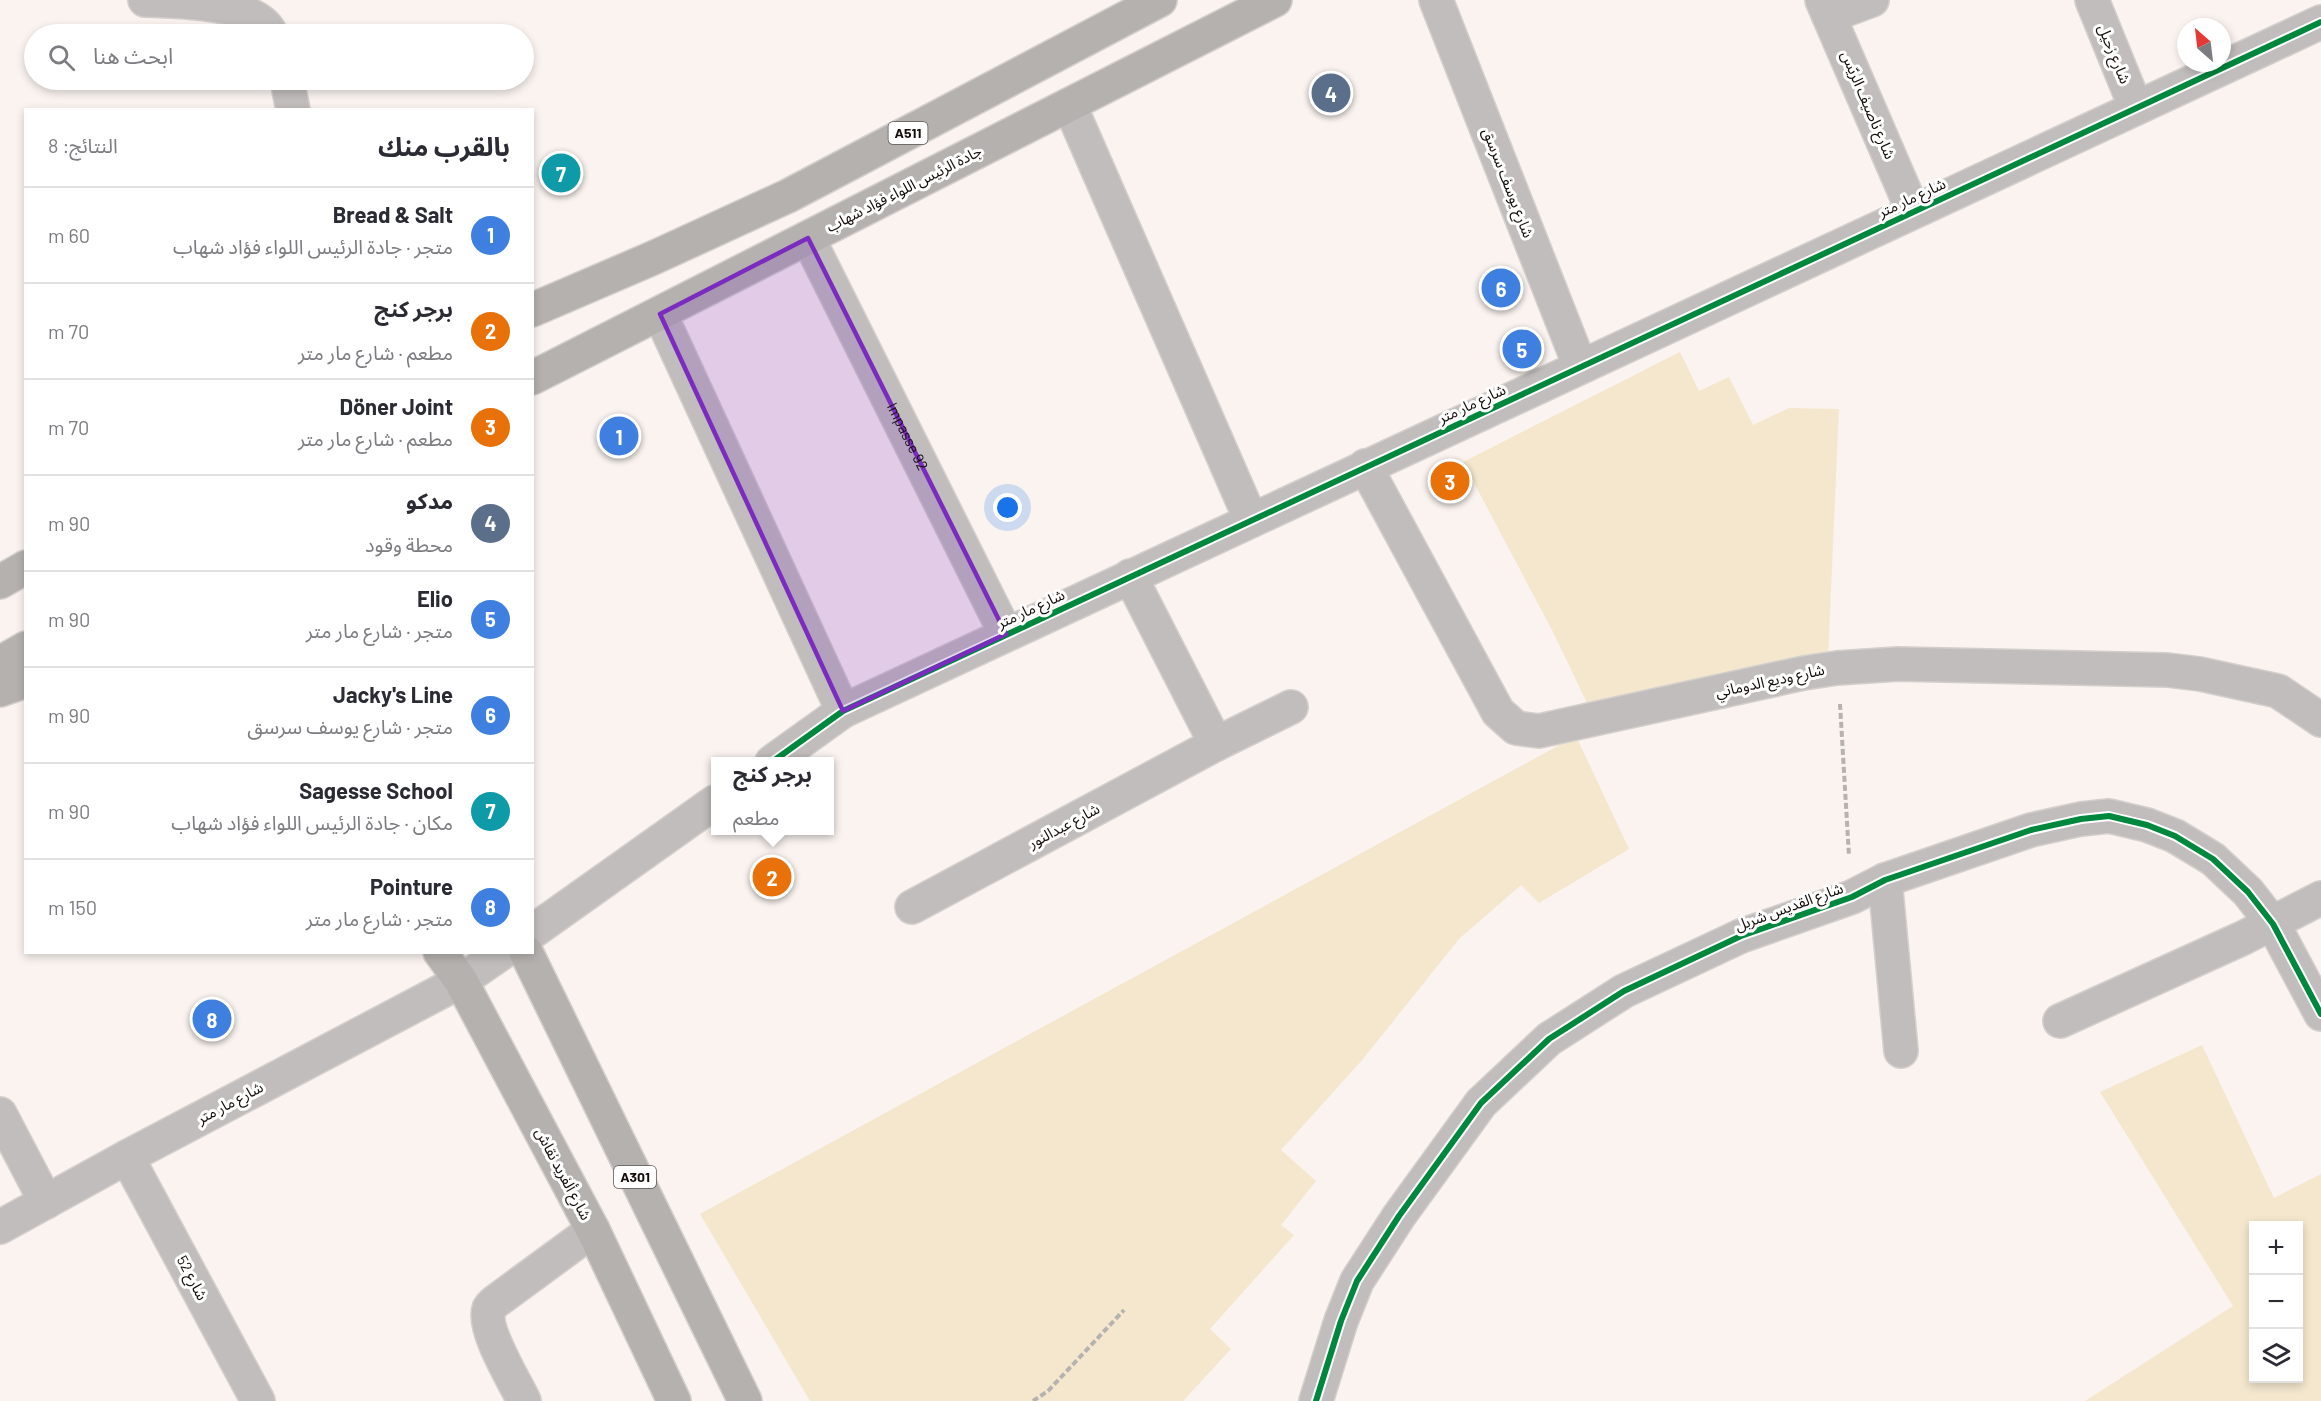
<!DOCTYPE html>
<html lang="ar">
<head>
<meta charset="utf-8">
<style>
	body { margin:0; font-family:Barlow,"Noto Sans Arabic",sans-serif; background:#f2f2f3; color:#2b2b33; direction:rtl }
	.controls { position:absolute; right:18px; bottom:18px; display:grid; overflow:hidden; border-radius:0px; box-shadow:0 3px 9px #0003 }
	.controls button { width:54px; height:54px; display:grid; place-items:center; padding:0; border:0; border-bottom:2px solid #e1e1e2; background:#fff; color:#2b2b33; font:30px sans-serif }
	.compass { position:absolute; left:2177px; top:18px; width:54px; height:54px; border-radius:50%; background:#fff; box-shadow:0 3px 9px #0003; rotate:332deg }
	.you { position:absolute; left:1008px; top:508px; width:21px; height:21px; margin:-15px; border:4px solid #fff; border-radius:50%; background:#1a73e8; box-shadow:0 0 0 9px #1a73e833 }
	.badge { display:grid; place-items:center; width:39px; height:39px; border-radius:50%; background:#645e5b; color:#fff; font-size:20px; font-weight:700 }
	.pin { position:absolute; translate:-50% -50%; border:3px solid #fff; box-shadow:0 2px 6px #0006 }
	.popup { position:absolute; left:711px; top:757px; width:123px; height:78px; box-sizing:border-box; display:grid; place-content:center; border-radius:0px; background:#fff; filter:drop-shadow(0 2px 4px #0005); font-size:20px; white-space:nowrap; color:#7c7c81 }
	.popup b { font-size:22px; color:#2b2b33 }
	.popup::after { content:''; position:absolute; left:50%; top:100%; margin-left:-12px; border:12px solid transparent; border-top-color:#fff }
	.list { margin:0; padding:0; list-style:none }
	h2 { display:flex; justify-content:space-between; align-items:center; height:78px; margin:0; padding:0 24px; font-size:26px }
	h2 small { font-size:20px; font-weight:400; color:#7c7c81 }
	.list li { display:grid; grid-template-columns:39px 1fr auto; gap:18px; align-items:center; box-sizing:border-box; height:96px; padding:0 24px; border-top:2px solid #e1e1e2 }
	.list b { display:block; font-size:22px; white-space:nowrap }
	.list p { margin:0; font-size:20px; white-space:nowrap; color:#7c7c81 }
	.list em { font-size:20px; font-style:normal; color:#7c7c81 }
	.icon { flex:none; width:33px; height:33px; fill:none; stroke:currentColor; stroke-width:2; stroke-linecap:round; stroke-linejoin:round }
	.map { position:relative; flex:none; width:2321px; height:1401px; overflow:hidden; direction:ltr }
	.search { position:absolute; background:#fff; box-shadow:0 3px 9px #0003; left:24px; top:24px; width:510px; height:66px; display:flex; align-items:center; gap:15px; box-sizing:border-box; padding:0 21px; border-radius:33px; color:#7c7c81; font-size:22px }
	.panel { position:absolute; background:#fff; box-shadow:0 3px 9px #0003; left:24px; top:108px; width:510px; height:846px; border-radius:0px; direction:rtl }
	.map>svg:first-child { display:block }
	.green { fill:#f4e7ce; fill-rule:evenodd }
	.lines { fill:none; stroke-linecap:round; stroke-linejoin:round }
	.minor-casing { stroke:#d4cfcc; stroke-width:36 }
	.highway-casing { stroke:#d4cfcc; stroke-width:36 }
	.path { stroke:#b6b2b0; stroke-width:4; stroke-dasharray:6 3; stroke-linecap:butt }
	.minor { stroke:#c0bdbc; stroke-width:33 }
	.highway { stroke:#b4b1af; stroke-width:33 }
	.cycleway-casing { stroke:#fff; stroke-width:10 }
	.cycleway { stroke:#00873e; stroke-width:6 }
	.marked { fill:#7b2cbf; fill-opacity:0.2; stroke:#7b2cbf; stroke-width:4.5; stroke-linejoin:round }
	.labels { text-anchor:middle; stroke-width:6; stroke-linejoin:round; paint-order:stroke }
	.shield { fill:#fff; stroke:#5a5654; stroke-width:1.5 }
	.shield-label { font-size:14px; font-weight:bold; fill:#130d0b }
	.street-label { font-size:15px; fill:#130d0b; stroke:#fff }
</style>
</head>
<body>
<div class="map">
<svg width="2321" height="1401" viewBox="0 0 2321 1401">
	<rect width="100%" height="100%" fill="#faf3f0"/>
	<g class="green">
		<polygon points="1680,352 1699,391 1729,377 1753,425 1789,408 1839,409 1828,657 1587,703 1553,632 1463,462"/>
		<polygon points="1576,736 1629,849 1539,903 1521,885 1459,939 1363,1059 1281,1150 1316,1181 1281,1225 1294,1235 1210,1329 1231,1349 1183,1401 810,1401 700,1214"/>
		<path d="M2202,1045L2274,1198L2321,1174V1401H2085L2233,1306L2100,1092ZM2254,1226H2298V1378H2254Z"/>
	</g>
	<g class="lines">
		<g class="minor-casing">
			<g id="minor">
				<path d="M145,0C176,1 257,1 271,34"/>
				<polyline points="1436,0 1580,366"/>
				<polyline points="1822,0 1913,211"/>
				<polyline points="2092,0 2136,108"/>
				<polyline points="1829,16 1872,0"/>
				<polyline points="287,80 293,110"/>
				<polyline points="1070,106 1251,520"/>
				<path id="s1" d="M808,238L1006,634"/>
				<polyline points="660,314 843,711"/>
				<polyline points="1365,466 1498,712 1516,728 1539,731 1804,673 1837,668 1898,664 2167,670 2200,674 2278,691 2321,720"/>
				<polyline points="1216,744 1291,707"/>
				<polyline points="772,762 843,711 2321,22"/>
				<polyline points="1885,880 1901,1051"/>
				<polyline points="912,907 1216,744 1130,576"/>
				<polyline points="532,932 715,802"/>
				<polyline points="2060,1021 2243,938 2321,898"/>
				<polyline points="0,1114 46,1202"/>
				<polyline points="127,1157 258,1401"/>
				<polyline points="0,1227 127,1157 461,981 503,952"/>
				<path d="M524,1401C515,1382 482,1329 489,1309C490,1306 493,1304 495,1302L593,1230"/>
				<polyline points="1316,1401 1341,1321 1357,1281 1399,1216 1481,1103 1549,1039 1624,991 1741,936 1852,897 1885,880 2031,830 2081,819 2109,816 2147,825 2175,836 2213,859 2248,892 2273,924 2321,1014"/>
			</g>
		</g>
		<g class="highway-casing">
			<g id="highway">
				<polyline points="532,310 653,258 788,196 1160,0"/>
				<polyline points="532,378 1275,0"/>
				<polyline points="0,582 26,567"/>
				<polyline points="0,663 26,648"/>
				<polyline points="0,690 26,681"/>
				<polyline points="440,952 461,981 593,1230 674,1401"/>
				<polyline points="526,952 745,1401"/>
			</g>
		</g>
		<g class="path">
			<polyline points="1840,704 1849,856"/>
			<polyline points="1033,1401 1048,1391 1124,1310"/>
		</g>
		<use href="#minor" class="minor"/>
		<use href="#highway" class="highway"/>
		<g class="cycleway-casing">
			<g id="cycleway">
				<polyline points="772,762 843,711 2321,22"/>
				<polyline points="1316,1401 1341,1321 1357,1281 1399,1216 1481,1103 1549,1039 1624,991 1741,936 1852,897 1885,880 2031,830 2081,819 2109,816 2147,825 2175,836 2213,859 2248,892 2273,924 2321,1014"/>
			</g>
		</g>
		<use href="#cycleway" class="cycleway"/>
	</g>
	<path class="marked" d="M808,238L1006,634L843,711L660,314Z"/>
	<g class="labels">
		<g class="shield">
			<rect x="888.5" y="122" width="39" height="22" rx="4.5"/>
			<rect x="614" y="1166" width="42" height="22" rx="4.5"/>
		</g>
		<g class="shield-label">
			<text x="908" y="138">A511</text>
			<text x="635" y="1182">A301</text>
		</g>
		<g class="street-label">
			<text transform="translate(2114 54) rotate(68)" y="5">شارع زحيل</text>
			<text transform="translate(1868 105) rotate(67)" y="5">شارع ناصيف الريّس</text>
			<text transform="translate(1508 183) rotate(69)" y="5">شارع يوسف سرسق</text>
			<text transform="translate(904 189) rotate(-27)" y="5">جادة الرئيس اللواء فؤاد شهاب</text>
			<text transform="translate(1912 198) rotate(-25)" y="5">شارع مار متر</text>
			<text transform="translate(1472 404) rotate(-25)" y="5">شارع مار متر</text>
			<text dy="5" stroke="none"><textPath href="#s1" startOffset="222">Impasse 92</textPath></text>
			<text transform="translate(1031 609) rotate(-25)" y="5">شارع مار متر</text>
			<text transform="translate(1770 681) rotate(-12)" y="5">شارع وديع الدوماني</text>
			<text transform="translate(1064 826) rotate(-28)" y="5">شارع عبدالنور</text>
			<text transform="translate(1789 907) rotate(-20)" y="5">شارع القديس شربل</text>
			<text transform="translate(230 1103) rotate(-28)" y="5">شارع مار متر</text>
			<text transform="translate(563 1174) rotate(62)" y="5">شارع ألفريد نقاش</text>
			<text transform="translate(192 1278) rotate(62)" y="5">شارع 52</text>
		</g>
	</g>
</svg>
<div class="controls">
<button>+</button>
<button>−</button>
<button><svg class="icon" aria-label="layers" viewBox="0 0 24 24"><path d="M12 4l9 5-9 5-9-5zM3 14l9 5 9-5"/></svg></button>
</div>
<svg class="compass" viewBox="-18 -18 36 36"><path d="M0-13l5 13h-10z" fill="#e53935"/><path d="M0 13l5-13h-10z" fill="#7c7c81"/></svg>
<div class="you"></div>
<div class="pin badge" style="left:619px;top:436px;background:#3f7fe0">1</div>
<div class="pin badge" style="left:772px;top:877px;background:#e8710a">2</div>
<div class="popup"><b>برجر كنج</b>مطعم</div>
<div class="pin badge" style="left:1450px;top:481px;background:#e8710a">3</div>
<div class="pin badge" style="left:1331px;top:93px;background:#5c6f8a">4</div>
<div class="pin badge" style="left:1522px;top:349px;background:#3f7fe0">5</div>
<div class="pin badge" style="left:1501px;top:288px;background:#3f7fe0">6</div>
<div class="pin badge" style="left:561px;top:173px;background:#0f9aa8">7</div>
<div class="pin badge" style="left:212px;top:1019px;background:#3f7fe0">8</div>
<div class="search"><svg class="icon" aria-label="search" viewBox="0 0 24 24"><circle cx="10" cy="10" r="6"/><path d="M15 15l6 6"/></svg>ابحث هنا</div>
<section class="panel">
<h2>بالقرب منك<small>النتائج: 8</small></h2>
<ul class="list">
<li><span class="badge" style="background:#3f7fe0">1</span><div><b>Bread &amp; Salt</b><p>متجر · جادة الرئيس اللواء فؤاد شهاب</p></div><em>60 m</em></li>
<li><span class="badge" style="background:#e8710a">2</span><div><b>برجر كنج</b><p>مطعم · شارع مار متر</p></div><em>70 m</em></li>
<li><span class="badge" style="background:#e8710a">3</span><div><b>Döner Joint</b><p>مطعم · شارع مار متر</p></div><em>70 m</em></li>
<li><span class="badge" style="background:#5c6f8a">4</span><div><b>مدكو</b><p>محطة وقود</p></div><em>90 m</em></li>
<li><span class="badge" style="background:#3f7fe0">5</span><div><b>Elio</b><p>متجر · شارع مار متر</p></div><em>90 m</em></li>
<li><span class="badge" style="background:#3f7fe0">6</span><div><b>Jacky's Line</b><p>متجر · شارع يوسف سرسق</p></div><em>90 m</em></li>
<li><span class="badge" style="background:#0f9aa8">7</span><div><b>Sagesse School</b><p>مكان · جادة الرئيس اللواء فؤاد شهاب</p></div><em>90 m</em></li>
<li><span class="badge" style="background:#3f7fe0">8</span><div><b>Pointure</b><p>متجر · شارع مار متر</p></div><em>150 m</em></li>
</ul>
</section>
</div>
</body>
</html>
